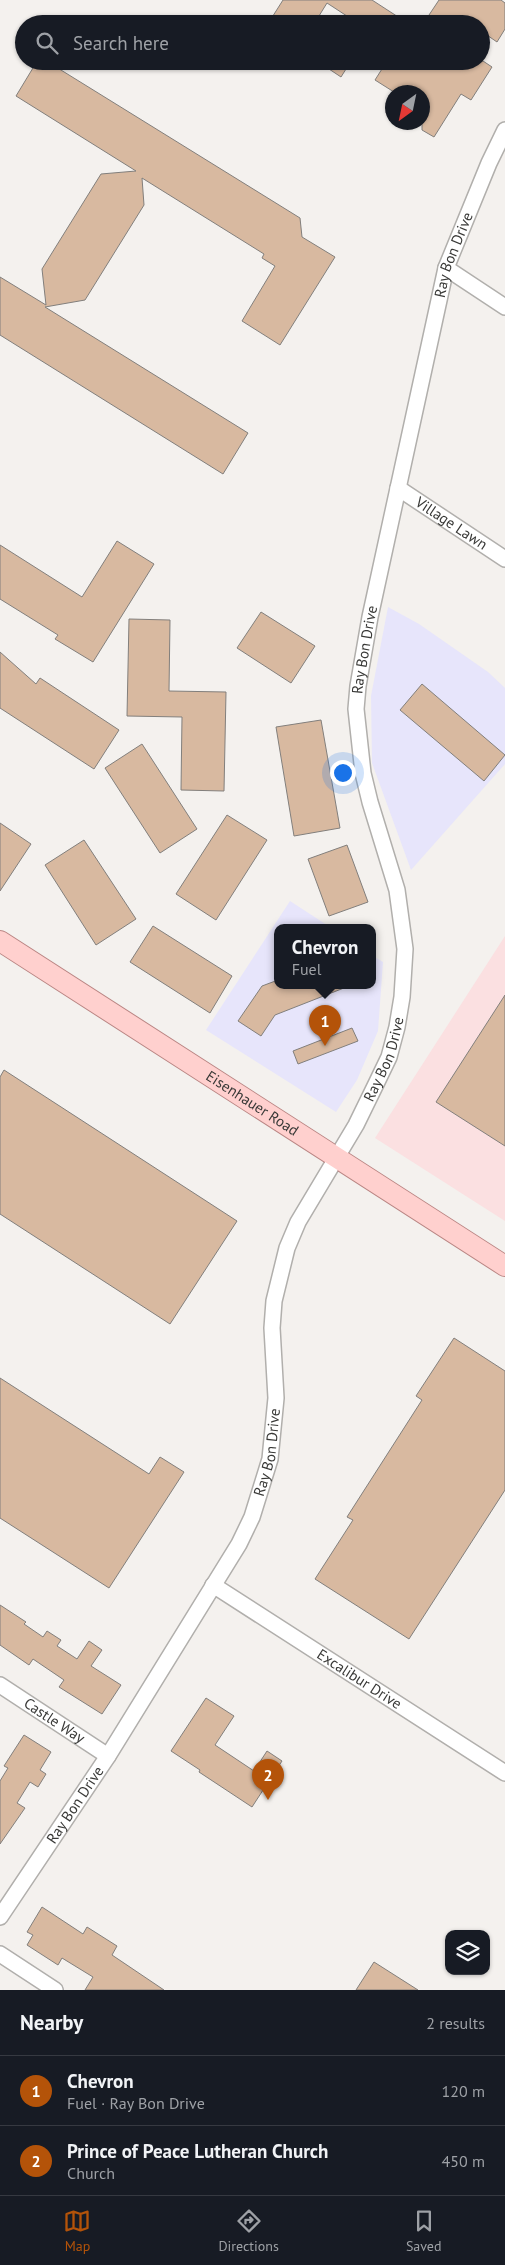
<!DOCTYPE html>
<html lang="en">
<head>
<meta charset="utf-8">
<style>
	body { margin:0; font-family:"PT Sans",sans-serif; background:#20242c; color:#f1f3f6 }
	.controls { position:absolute; right:15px; bottom:15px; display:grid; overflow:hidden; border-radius:10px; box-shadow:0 1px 4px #0004 }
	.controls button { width:45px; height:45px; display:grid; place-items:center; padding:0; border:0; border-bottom:1px solid #363941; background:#171b24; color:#f1f3f6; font:25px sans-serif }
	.compass { position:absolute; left:385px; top:85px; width:45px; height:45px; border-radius:50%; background:#171b24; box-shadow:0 1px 4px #0004; rotate:213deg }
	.you { position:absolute; left:342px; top:772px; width:18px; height:18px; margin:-12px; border:4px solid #fff; border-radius:50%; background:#1a73e8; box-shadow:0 0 0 8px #1a73e833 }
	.badge { display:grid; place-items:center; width:32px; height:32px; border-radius:50%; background:#b45309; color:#fff; font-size:16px; font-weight:700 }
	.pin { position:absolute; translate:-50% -41px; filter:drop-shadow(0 1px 2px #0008) }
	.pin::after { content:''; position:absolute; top:26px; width:18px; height:15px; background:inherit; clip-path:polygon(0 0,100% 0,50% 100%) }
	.popup { position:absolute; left:274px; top:924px; width:102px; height:65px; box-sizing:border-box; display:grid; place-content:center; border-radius:10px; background:#171b24; filter:drop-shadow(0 1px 4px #0005); font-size:16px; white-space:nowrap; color:#9ea1a6 }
	.popup b { font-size:19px; color:#f1f3f6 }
	.popup::after { content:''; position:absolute; left:50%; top:100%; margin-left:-10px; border:10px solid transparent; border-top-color:#171b24 }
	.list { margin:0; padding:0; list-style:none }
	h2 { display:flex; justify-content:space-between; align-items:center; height:65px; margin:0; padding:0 20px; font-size:21px }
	h2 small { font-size:16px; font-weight:400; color:#9ea1a6 }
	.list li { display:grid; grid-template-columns:32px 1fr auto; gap:15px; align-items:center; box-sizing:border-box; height:70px; padding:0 20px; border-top:1px solid #363941 }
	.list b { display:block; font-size:19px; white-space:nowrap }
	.list p { margin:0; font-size:16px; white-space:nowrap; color:#9ea1a6 }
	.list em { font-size:16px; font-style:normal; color:#9ea1a6 }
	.icon { flex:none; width:28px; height:28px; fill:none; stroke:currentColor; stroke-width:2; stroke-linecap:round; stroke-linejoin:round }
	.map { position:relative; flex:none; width:505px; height:1990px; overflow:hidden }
	.search { position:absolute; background:#171b24; box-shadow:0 1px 4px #0004; left:15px; right:15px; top:15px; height:55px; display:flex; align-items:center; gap:12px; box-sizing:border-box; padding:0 18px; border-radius:28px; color:#9ea1a6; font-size:19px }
	.sheet { height:205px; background:#171b24 }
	nav { display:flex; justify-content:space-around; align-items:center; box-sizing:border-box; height:70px; border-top:1px solid #363941; background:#171b24; font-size:14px; color:#9ea1a6 }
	nav a { display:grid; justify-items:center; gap:2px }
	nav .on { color:#b45309 }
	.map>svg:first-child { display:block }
	.commercial { fill:#e7e5fb }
	.industrial { fill:#fbe0e1 }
	.building { fill:#d8b9a0; stroke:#827f7c }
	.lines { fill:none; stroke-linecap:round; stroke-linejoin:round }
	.minor-casing { stroke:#b1afac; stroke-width:18 }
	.major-casing { stroke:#ba8684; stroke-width:22 }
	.minor { stroke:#fff; stroke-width:15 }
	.major { stroke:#ffd0ce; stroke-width:20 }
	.labels { text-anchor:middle; stroke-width:4; stroke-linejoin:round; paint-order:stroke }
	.street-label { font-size:15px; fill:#393937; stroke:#fff }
</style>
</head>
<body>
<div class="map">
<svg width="505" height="1990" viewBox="0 0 505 1990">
	<rect width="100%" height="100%" fill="#f4f1ee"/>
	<g class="commercial">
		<polygon points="388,607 419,624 488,672 505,688 505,764 411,870 372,763 371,696"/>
		<polygon points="290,901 330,927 278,927 278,985 372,985 373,956 383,962 378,1031 357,1080 336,1112 206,1030"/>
	</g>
	<polygon class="industrial" points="505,936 505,1221 375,1138"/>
	<g class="building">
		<polygon points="283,0 372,0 409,24 350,24 353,20 327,3 314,24 278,24 271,19"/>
		<polygon points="439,0 501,0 505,3 505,29 497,42 481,31 481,24 423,24"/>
		<polygon points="317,61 351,61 341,77"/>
		<polygon points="387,61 483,61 492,67 471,100 461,94 434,137 422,130 422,92 394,92 375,80"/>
		<polygon points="48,62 300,218 302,237 335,257 280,345 242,321 275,266 262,258 264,254 142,178 144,205 85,300 45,307 248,433 223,474 0,335 0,277 46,305 42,269 101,174 136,171 16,96 36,63"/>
		<polygon points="117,541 154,564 93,662 55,639 58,635 0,599 0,545 82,597"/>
		<polygon points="261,612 315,646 291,683 237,648"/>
		<polygon points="129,619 170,620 169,691 226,692 224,791 181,790 182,717 127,716"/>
		<polygon points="0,652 36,684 40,678 119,730 94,769 0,708"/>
		<polygon points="422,684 505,755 484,781 400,710"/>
		<polygon points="321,720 340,828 294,836 276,727"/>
		<polygon points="142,744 197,829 160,853 105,768"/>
		<polygon points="227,815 267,840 216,920 176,894"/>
		<polygon points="0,823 31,844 0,891"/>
		<polygon points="84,840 136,919 96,945 45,865"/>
		<polygon points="347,845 368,902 329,916 308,859"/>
		<polygon points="153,926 232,976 210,1013 130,962"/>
		<polygon points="278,980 278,985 349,986 275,1015 261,1036 238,1021 262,986"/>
		<polygon points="505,995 505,1146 436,1102"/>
		<polygon points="352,1028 358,1041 298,1064 293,1051"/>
		<polygon points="4,1070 237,1221 170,1324 0,1214 0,1077"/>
		<polygon points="454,1338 505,1371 505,1490 409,1639 315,1579 353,1520 347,1517 422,1400 416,1396"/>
		<polygon points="0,1378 149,1474 160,1457 184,1472 109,1588 0,1518"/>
		<polygon points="0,1605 26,1622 24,1624 43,1637 47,1631 61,1640 57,1646 77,1659 89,1641 102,1650 91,1666 121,1685 102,1714 59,1687 64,1680 33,1659 29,1665 0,1645"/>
		<polygon points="206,1698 234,1716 215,1745 254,1771 267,1751 282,1761 252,1807 199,1772 200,1770 171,1751"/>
		<polygon points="24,1735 51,1752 40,1770 46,1774 38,1787 30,1782 17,1803 25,1808 0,1844 0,1781 8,1768 4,1766"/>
		<polygon points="42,1907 83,1934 87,1927 117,1946 112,1955 164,1990 85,1990 93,1977 62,1958 58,1965 27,1945 33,1935 27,1932"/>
		<polygon points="374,1962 418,1990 356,1990"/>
	</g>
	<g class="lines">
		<g class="minor-casing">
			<g id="minor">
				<polyline points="446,268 505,307"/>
				<path id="s1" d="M398,488L505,559"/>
				<path id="s2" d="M213,1585L505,1773"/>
				<path id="s3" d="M0,1685L108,1756"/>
				<path id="s4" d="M0,1917L108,1756L239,1544L252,1517L270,1459L276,1398L272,1328L274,1301L287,1248L298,1222L356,1125L376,1084L389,1057L397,1027L402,997L405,949L397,890L370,802L363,773L356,709L358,686L370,617L446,268L489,163L505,130"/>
				<polyline points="0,1954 55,1990"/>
			</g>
		</g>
		<g class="major-casing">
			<g id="major">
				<path id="s5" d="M0,941L505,1266"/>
			</g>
		</g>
		<use href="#minor" class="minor"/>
		<use href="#major" class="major"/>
	</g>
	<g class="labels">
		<g class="street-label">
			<text dy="5" stroke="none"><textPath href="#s4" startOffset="1784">Ray Bon Drive</textPath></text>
			<text dy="5" stroke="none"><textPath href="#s1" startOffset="64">Village Lawn</textPath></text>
			<text dy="5" stroke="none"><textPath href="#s4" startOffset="1379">Ray Bon Drive</textPath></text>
			<text dy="5" stroke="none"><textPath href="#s4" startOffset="960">Ray Bon Drive</textPath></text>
			<text dy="5" stroke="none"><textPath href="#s5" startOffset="300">Eisenhauer Road</textPath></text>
			<text dy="5" stroke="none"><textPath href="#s4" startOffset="540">Ray Bon Drive</textPath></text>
			<text dy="5" stroke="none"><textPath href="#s2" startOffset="174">Excalibur Drive</textPath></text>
			<text dy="5" stroke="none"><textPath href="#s3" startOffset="65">Castle Way</textPath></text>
			<text dy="5" stroke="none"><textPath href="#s4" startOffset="135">Ray Bon Drive</textPath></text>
		</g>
	</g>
</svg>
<div class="controls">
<button><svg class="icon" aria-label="layers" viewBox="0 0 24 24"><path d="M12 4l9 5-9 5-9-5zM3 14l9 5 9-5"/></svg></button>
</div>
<svg class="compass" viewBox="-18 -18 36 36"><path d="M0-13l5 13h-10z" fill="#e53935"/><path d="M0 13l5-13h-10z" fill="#9ea1a6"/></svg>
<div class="you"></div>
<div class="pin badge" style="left:325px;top:1046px">1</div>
<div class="popup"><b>Chevron</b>Fuel</div>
<div class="pin badge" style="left:268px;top:1800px">2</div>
<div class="search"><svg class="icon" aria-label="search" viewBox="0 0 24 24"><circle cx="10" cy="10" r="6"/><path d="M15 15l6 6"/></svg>Search here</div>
</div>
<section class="sheet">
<h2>Nearby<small>2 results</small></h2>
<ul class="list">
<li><span class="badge">1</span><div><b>Chevron</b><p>Fuel · Ray Bon Drive</p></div><em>120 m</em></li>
<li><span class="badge">2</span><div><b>Prince of Peace Lutheran Church</b><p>Church</p></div><em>450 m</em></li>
</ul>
</section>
<nav>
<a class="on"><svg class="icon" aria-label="map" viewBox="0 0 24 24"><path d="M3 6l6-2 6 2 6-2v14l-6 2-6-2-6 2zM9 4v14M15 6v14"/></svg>Map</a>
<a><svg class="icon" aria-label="directions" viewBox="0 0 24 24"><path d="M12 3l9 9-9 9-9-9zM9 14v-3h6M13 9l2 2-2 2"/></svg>Directions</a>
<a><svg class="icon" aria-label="saved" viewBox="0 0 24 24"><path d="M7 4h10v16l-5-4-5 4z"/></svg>Saved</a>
</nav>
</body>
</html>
